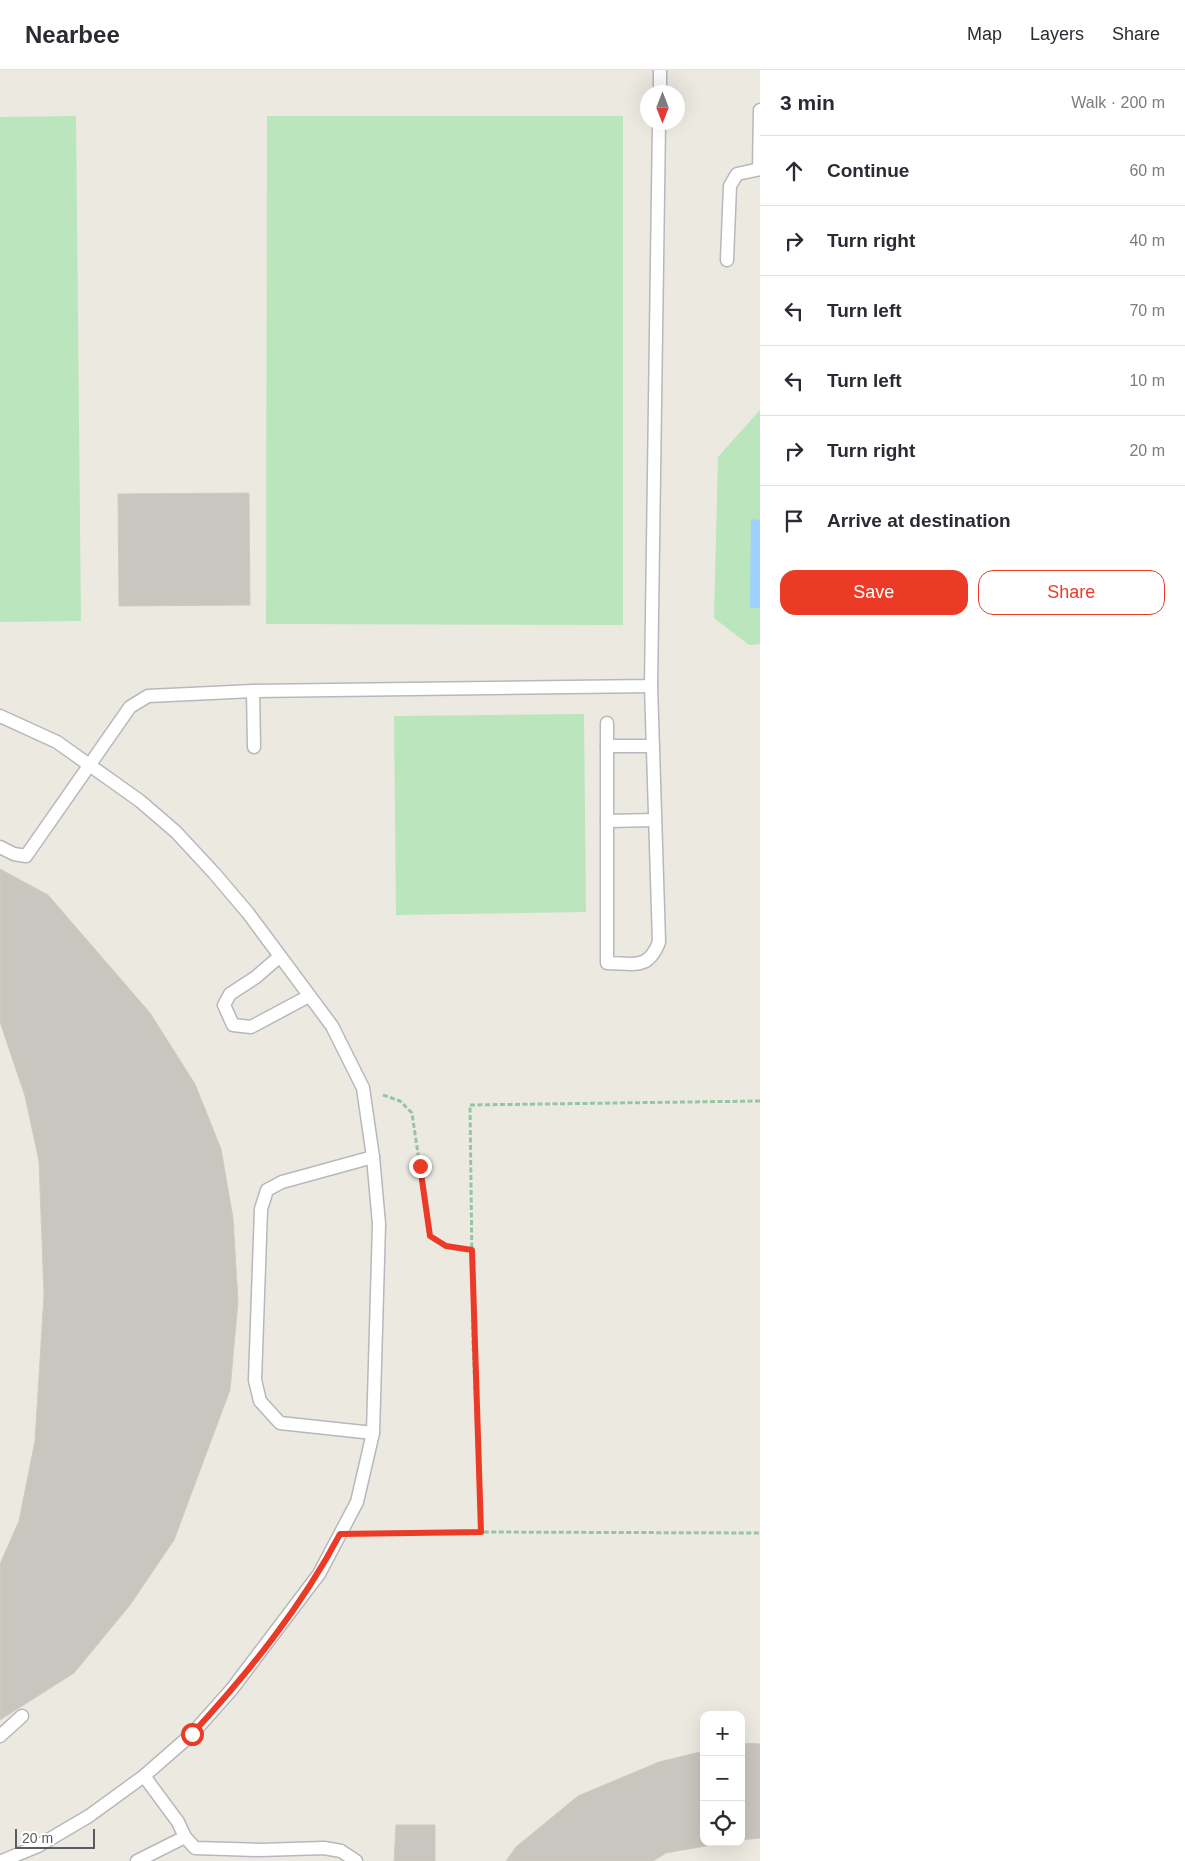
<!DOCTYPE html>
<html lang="en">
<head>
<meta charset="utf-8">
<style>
	body { margin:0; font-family:Arial,sans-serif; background:#f2f2f3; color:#2b2b33 }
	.controls { position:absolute; right:15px; bottom:15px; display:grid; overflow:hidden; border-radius:10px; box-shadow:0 5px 20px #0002 }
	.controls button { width:45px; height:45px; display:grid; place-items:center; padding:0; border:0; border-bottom:1px solid #e1e1e2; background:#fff; color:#2b2b33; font:25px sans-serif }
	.compass { position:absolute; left:640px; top:15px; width:45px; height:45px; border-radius:50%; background:#fff; box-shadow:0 5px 20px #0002; rotate:180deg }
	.scale { position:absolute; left:15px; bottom:12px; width:80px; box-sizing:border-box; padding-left:5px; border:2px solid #595c61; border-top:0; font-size:14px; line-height:18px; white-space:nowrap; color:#595c61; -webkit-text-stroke:4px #fff; paint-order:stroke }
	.stop { position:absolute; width:15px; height:15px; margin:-11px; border:4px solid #eb3b27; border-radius:50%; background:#fff }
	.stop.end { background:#eb3b27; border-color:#fff; box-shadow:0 1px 5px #0008 }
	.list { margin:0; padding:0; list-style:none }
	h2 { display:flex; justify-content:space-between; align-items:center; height:65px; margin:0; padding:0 20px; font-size:21px }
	h2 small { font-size:16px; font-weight:400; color:#7c7c81 }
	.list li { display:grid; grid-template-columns:32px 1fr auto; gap:15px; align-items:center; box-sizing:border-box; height:70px; padding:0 20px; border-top:1px solid #e1e1e2 }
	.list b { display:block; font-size:19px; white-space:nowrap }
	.list em { font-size:16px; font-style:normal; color:#7c7c81 }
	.actions { display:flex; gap:10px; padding:15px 20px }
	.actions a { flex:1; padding:11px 0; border:1px solid #eb3b27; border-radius:15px; text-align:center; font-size:18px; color:#eb3b27 }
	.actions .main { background:#eb3b27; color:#fff }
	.icon { flex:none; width:28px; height:28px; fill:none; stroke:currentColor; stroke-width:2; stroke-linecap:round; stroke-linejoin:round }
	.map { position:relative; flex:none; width:760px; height:1791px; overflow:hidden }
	header { display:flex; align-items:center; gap:30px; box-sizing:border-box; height:70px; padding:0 25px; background:#fff; border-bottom:1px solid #e1e1e2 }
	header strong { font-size:24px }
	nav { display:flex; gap:28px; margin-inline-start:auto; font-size:18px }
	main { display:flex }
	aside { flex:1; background:#fff }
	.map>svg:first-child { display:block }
	.green { fill:#bbe5bc }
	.water { fill:#9dd2ff }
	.building { fill:#c9c6bf; stroke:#d1cbbe }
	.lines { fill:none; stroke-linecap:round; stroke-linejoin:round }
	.service-casing { stroke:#b6b8bd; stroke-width:15 }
	.path { stroke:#94c6a3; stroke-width:3; stroke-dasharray:5 2.5; stroke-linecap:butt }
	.service { stroke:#fff; stroke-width:12 }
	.route { stroke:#eb3b27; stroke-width:6 }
</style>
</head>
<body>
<header>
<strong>Nearbee</strong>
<nav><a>Map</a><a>Layers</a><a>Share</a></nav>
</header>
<main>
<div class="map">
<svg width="760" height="1791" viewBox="0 0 760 1791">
	<rect width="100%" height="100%" fill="#eceae0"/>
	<g class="green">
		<polygon points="76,46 81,551 0,552 0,47"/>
		<polygon points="267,46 623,46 623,555 266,554"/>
		<polygon points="760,340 760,574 749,575 714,548 718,387"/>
		<polygon points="584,644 586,842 396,845 394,646"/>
	</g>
	<polygon class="water" points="751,449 760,450 760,538 750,538"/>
	<g class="building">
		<polygon points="249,423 250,535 119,536 118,424"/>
		<polygon points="0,799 48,825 150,943 195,1014 221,1079 233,1148 238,1231 230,1320 174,1470 130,1535 74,1603 0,1650 0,1494 19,1451 35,1371 44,1225 39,1091 25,1026 0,952"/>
		<polygon points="741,1673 760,1674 760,1768 741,1770"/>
		<polygon points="704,1681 704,1772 728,1772 666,1783 653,1791 506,1791 516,1777 578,1726 659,1692"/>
		<polygon points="396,1755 435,1755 435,1791 394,1791"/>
	</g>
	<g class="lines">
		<g class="service-casing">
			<g id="service">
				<polyline points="660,22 660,0"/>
				<polyline points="759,99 760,40"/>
				<polyline points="727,190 730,116 737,104 760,99"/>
				<polyline points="253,621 254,677"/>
				<polyline points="0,646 57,672 140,731 176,762 214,803 248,843 332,956 363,1018 373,1087 379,1154 373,1363 357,1432 319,1504 232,1619 192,1664 144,1706 89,1746 38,1776 2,1791"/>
				<polyline points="607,653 607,751 655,750"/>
				<polyline points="607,676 653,676"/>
				<path d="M607,751V893C633,893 648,901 659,872L651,616"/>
				<polyline points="0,777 14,784 26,786 130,637 148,626 253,621 651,616 659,52"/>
				<polyline points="279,887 256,907 230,924 224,935 233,955 251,957 309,926"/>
				<polyline points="373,1087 282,1112 267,1120 261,1139 255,1310 260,1331 280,1353 373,1363"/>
				<polyline points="0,1666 22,1646"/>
				<polyline points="144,1706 178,1752 185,1767 195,1778 260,1780 324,1778 341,1781 356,1791"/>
				<polyline points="137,1791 185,1767"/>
			</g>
		</g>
		<g class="path">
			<polyline points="383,1025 400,1031 412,1043 430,1166 446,1176 472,1180"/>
			<polyline points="760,1031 470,1035 473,1276 481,1462 760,1463"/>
			<polyline points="361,1464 481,1462"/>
		</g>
		<use href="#service" class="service"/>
	</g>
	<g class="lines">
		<path class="route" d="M192,1664C248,1603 301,1538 340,1464L481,1462L472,1180L446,1176L430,1166L420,1096"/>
	</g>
</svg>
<div class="controls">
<button>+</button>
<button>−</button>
<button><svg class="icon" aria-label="locate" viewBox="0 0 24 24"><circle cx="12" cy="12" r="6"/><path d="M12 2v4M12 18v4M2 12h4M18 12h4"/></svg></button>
</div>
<svg class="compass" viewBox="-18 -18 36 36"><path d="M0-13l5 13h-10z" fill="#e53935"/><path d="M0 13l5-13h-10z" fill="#7c7c81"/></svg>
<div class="scale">20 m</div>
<div class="stop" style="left:192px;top:1664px"></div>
<div class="stop end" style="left:420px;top:1096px"></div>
</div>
<aside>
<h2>3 min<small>Walk · 200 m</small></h2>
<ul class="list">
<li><svg class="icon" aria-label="ahead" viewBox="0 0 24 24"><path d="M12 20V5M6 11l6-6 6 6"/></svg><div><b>Continue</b></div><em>60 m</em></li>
<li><svg class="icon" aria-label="right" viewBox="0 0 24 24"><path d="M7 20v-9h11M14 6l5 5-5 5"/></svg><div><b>Turn right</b></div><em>40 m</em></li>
<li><svg class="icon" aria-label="left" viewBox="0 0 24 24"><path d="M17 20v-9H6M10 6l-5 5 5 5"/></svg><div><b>Turn left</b></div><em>70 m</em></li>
<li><svg class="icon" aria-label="left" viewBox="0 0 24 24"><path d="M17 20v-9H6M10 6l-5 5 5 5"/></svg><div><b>Turn left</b></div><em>10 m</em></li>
<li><svg class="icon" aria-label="right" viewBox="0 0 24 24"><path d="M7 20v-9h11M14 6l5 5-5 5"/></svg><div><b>Turn right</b></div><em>20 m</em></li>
<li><svg class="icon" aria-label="arrive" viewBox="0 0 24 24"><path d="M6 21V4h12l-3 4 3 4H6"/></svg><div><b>Arrive at destination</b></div></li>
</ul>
<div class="actions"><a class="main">Save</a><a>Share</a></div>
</aside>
</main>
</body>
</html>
